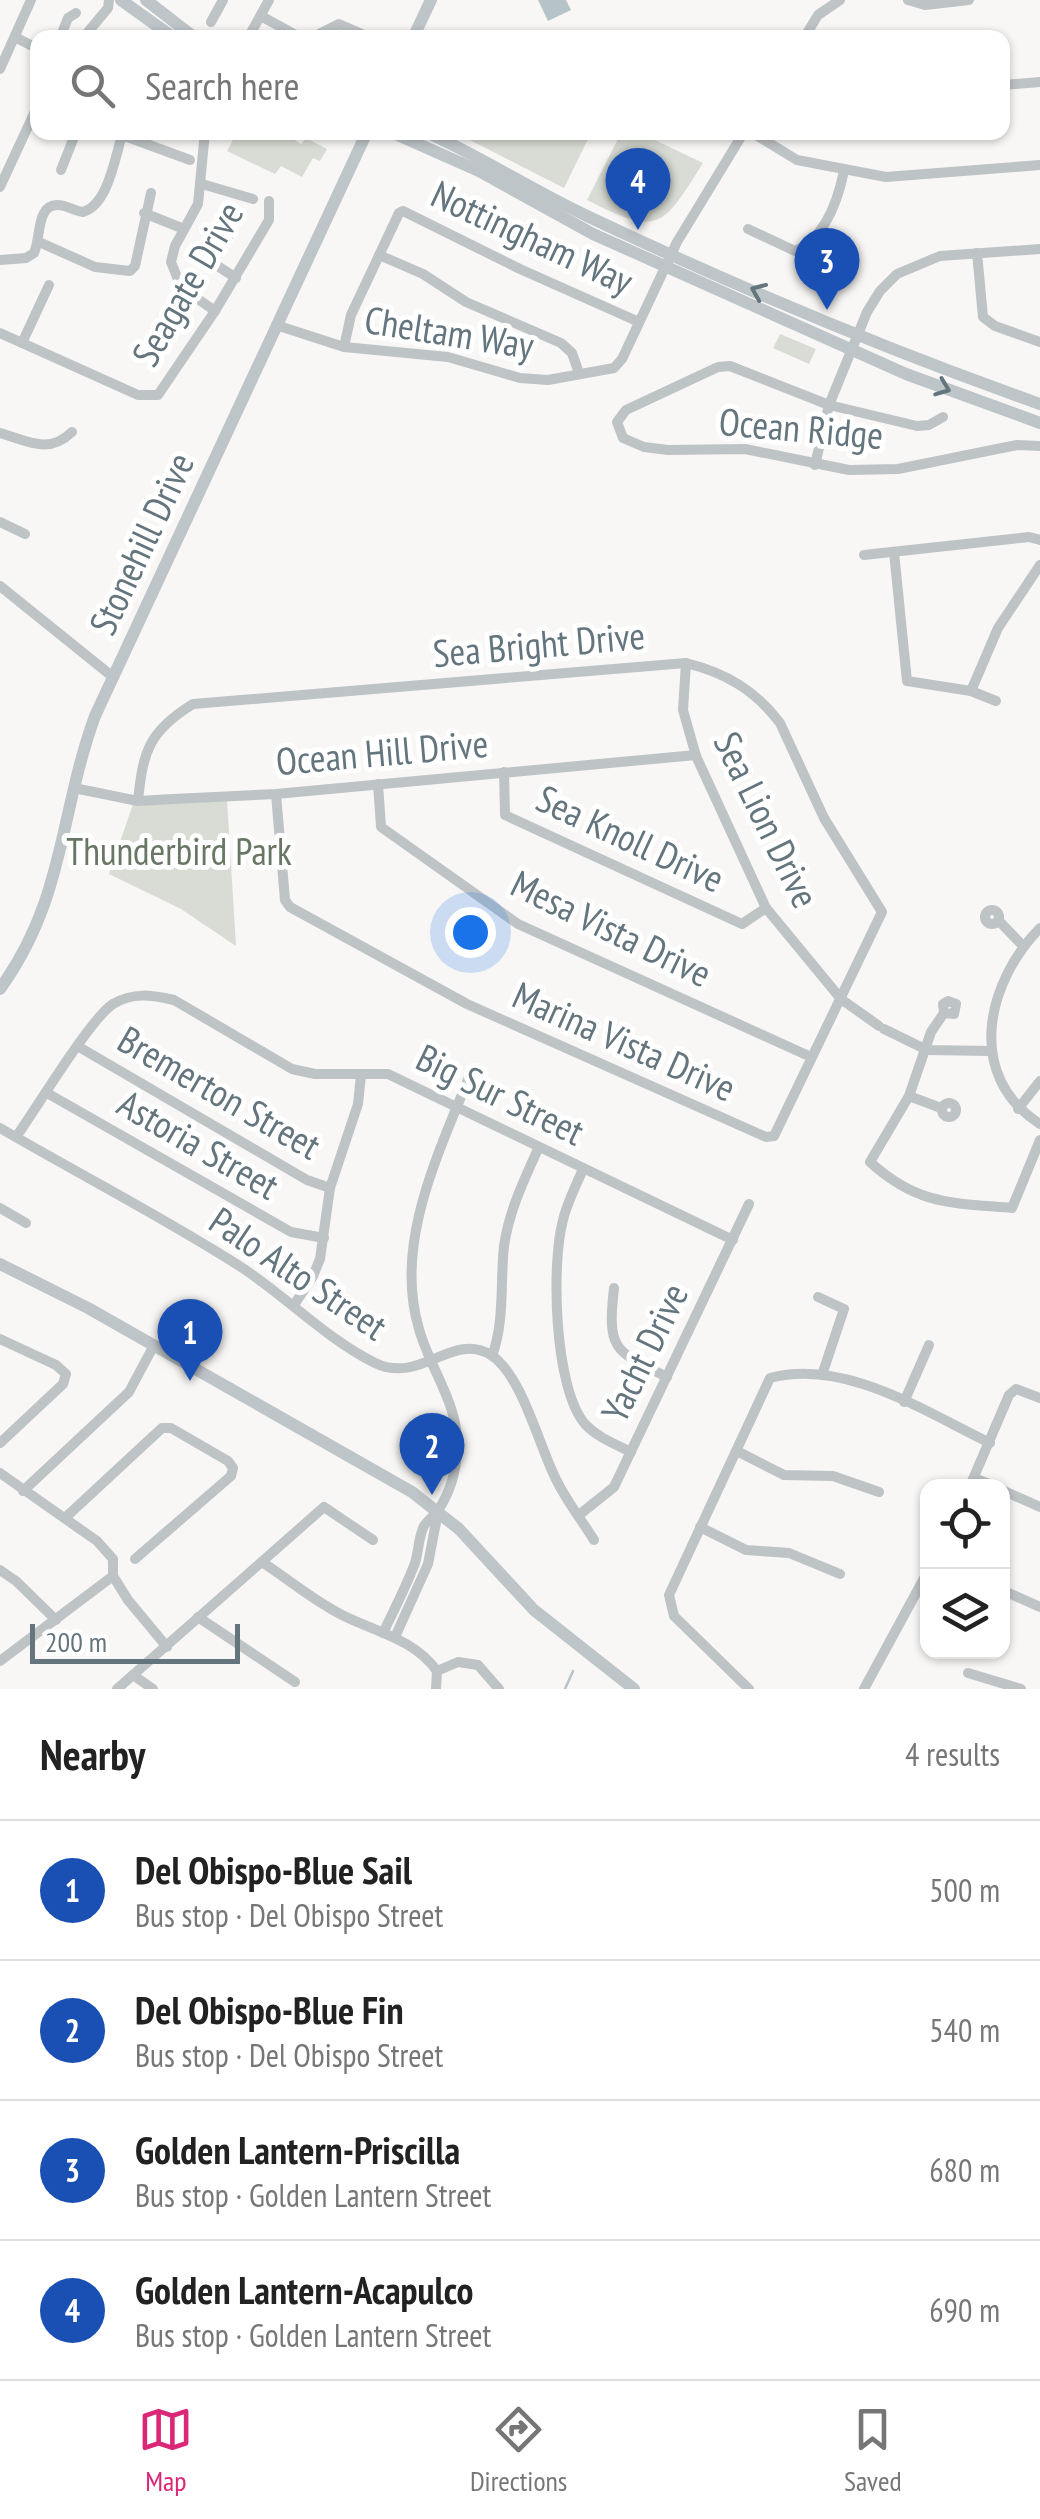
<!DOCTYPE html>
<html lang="en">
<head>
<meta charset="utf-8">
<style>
	body { margin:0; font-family:"PT Sans Narrow",sans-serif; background:#f6f6f6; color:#222 }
	.controls { position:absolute; right:30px; bottom:30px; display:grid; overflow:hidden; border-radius:20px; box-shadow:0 2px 8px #0004 }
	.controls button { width:90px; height:90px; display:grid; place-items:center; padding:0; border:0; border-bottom:2px solid #e0e0e0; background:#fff; color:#222; font:50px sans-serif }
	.scale { position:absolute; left:30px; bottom:25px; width:210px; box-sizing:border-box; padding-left:10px; border:5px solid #64757e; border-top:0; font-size:28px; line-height:35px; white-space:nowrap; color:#64757e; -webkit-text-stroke:8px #fff; paint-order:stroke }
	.you { position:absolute; left:470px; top:932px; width:35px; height:35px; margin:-25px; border:8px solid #fff; border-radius:50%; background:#1a73e8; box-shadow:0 0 0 15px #1a73e833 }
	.badge { display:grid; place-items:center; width:65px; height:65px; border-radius:50%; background:#db2777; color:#fff; font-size:32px; font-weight:700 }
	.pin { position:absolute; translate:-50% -82px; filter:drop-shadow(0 2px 5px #0008) }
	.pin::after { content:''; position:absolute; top:52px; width:35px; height:30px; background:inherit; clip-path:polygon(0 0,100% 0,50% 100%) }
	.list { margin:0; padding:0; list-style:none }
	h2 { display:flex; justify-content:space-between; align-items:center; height:130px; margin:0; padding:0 40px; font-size:42px }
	h2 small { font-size:32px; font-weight:400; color:#767676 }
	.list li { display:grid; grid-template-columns:65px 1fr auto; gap:30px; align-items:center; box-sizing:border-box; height:140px; padding:0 40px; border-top:2px solid #e0e0e0 }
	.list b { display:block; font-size:38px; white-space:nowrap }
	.list p { margin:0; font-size:32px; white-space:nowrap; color:#767676 }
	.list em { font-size:32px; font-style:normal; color:#767676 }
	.icon { flex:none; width:55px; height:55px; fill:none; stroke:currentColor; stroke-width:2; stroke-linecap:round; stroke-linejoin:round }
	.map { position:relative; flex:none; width:1040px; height:1689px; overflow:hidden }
	.search { position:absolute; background:#fff; box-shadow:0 2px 8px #0004; left:30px; right:30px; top:30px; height:110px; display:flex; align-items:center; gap:25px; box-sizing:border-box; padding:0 35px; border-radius:20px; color:#767676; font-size:38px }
	.sheet { height:690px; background:#fff }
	nav { display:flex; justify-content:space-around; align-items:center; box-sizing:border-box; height:140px; border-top:2px solid #e0e0e0; background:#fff; font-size:28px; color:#767676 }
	nav a { display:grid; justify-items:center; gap:5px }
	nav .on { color:#db2777 }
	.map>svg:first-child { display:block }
	.green { fill:#d8dcd4 }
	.water { fill:#b7c4c7 }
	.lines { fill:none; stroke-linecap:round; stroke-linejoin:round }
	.stream { stroke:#b7c4c7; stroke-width:2.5 }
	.minor { stroke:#bec3c6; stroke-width:10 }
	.major { stroke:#bec5c8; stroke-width:12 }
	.oneway { stroke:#64757e }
	.labels { text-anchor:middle; stroke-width:10; stroke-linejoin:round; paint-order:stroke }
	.street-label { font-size:38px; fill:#64757e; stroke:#fff }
	.park-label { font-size:38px; fill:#687763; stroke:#fff }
</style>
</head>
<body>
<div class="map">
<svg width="1040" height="1689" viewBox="0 0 1040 1689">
	<rect width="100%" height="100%" fill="#f8f7f5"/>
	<g class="green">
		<polygon points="252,132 288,133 290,137 301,144 306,138 327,149 320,161 313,158 302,177 281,166 275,174 227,151 235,136"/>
		<polygon points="456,133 591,133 564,188"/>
		<path d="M621,133H640L703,163C662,228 659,237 587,200Z"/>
		<polygon points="780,334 816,349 809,364 773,348"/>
		<polygon points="227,800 236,946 181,909 109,874 133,804"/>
	</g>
	<polygon class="water" points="538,0 566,0 571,10 548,21"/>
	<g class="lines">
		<polyline class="stream" points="565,1689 573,1671"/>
		<g class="minor">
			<polyline points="908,0 925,5 969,0"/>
			<polyline points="261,16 301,38"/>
			<polyline points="211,22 223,0"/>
			<polyline points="15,37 38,49"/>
			<polyline points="60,38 68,18 76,13"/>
			<polyline points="83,38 108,8 109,0"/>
			<polyline points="248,38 269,0"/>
			<polyline points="311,38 339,24 362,34"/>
			<polyline points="804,38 818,15 840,0"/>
			<polyline points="0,69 31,0"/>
			<polyline points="1002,85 1040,82"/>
			<polyline points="205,132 198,204 175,246 171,262 181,287 215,311"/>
			<polyline points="751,132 797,160 886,177 1040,165"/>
			<polyline points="122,135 190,160"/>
			<polyline points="61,170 76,132"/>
			<polyline points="202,184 253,199"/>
			<polyline points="0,187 38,105"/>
			<polyline points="144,213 184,229"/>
			<path d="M748,229L795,251C825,238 838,200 844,171"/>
			<polyline points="39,242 95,267 130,271 135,266 151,193"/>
			<polyline points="977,253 983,317 995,326 1040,342"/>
			<polyline points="201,255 236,278"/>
			<polyline points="379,255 423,274 466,302 561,343 572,353 579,373"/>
			<path d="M0,260L26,258L34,253C41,239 36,204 58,205C66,205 75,211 83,212C109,204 115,156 123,132"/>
			<polyline points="213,262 231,232"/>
			<polyline points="276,325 344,347 448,357 520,378 548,380 614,368 622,359 677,242 744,132"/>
			<polyline points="0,333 138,395 158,395 215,311 269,220 269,201"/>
			<polyline points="22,343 49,285"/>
			<polyline points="344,347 351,315 399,213 403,211 520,269 639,322"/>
			<polyline points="943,417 929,425 917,426 829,405 730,366 718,367 626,410 617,422 623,438 644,447 668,450 745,449 849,470 898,469 1017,445 1040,446"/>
			<path d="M0,433C28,441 48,455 72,432"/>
			<polyline points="815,465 829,405 867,312 880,291 897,274 940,256 1040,249"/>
			<polyline points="0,522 25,534"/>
			<polyline points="894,552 907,681 971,691 996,701"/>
			<polyline points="864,555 1029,537 1040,540"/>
			<polyline points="0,586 113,677"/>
			<polyline points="686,663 683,710 696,756 766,908 841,999 879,1026"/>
			<polyline points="971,691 998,628 1040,565"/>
			<polyline points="504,772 505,815 742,924 766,908"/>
			<polyline points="378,784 381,827 518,924 811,1057"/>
			<polyline points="74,788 138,801 173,799 276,794 696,755"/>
			<path d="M138,801C143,751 149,731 193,704L686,663C726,673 755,690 780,723L824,818L882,912L774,1136L766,1137L467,1004L290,907L285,900L276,794"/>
			<circle cx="992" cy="917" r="7"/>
			<polyline points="999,921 1023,946"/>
			<path d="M1040,928C986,983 965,1076 1040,1124"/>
			<path d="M944,1013L954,1014L956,1004L948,1001L943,1004L944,1013L931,1032L909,1096L870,1162C917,1205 952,1203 1012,1208L1040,1140"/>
			<polyline points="884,1029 927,1050 991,1051"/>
			<polyline points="79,1047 307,1180 330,1188"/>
			<polyline points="47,1093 291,1232 324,1238"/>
			<polyline points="909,1096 941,1108"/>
			<circle cx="949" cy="1110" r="7"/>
			<polyline points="1018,1109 1040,1081"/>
			<path d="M0,1128C79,1174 161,1216 238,1265C285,1295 325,1338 375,1363C421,1385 452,1331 491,1355C521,1374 538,1442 554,1475C564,1498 581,1519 594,1540"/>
			<path d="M16,1137C36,1109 90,1019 113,1004C133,992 152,995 174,1000L292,1069L315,1074H388L733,1240"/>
			<path d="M583,1169C576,1186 567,1203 563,1220C551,1264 554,1388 585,1424C597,1437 615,1444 631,1452"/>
			<polyline points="0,1208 26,1223"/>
			<path d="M614,1288C607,1350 614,1351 667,1377"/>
			<polyline points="818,1297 844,1309 822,1375"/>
			<polyline points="294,1305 313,1276 320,1259 330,1188 358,1104 361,1075"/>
			<polyline points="0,1339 56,1365 66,1374 63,1384 0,1443"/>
			<path d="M492,1356C505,1321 500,1282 504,1246C509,1211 524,1180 538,1149"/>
			<polyline points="904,1402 929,1345"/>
			<polyline points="737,1451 784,1475 833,1476 879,1492"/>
			<polyline points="0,1473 97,1541 113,1559 113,1576 128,1600 167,1647"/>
			<polyline points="974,1478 994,1486"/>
			<polyline points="970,1486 1009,1395 1016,1389 1040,1398"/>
			<polyline points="1002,1490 1040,1507"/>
			<polyline points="23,1491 129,1392 153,1347"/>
			<polyline points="579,1515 614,1487 749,1204"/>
			<polyline points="66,1517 162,1428 171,1428 228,1461 233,1468 231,1476 135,1559"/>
			<polyline points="700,1527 746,1550 789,1553 840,1574"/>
			<path d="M262,1562C288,1579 314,1601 342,1615C376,1632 414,1639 437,1671"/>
			<polyline points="0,1570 16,1581 56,1620"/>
			<polyline points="1002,1590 1040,1607"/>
			<polyline points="198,1617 295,1682"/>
			<path d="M383,1633C394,1610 406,1587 415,1563C419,1551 418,1538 424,1526C428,1520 435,1515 439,1509C450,1492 456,1471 457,1451C460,1405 431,1372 419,1329C393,1242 440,1151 471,1072"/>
			<polyline points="395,1637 428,1564 438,1512"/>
			<polyline points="0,1661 113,1576"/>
			<polyline points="437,1671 458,1662 478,1665 499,1689"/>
			<polyline points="968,1673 1021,1689"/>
			<polyline points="133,1675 153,1689"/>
			<polyline points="117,1689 324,1507 373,1540"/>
			<polyline points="436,1689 437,1671"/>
			<path d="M749,1689L674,1616L669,1595L770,1378C845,1358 925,1412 990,1443"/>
			<polyline points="864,1689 928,1571"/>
		</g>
		<g class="major">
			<polyline points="121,0 174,38"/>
			<polyline points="146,0 195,38"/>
			<polyline points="413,38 431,0"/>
			<polyline points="391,132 479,171 593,234 906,374 1040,423"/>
			<path d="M426,132C482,157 533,191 589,217C735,286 887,350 1040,404"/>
			<path d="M0,989C65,899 59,815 95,716L367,132"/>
			<polyline points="0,1264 88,1308 412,1492 459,1529 534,1610 634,1689"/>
		</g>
	</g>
	<defs><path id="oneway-chevron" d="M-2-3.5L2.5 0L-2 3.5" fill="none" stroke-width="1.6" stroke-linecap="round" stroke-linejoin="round" transform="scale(2.5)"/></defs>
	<g class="oneway">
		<use href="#oneway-chevron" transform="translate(758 291) rotate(-157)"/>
		<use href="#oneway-chevron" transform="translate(943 388) rotate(21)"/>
	</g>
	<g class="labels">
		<g class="street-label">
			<text transform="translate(532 238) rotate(25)" y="13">Nottingham Way</text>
			<text transform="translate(188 284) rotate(-60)" y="13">Seagate Drive</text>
			<text transform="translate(449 333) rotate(9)" y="13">Cheltam Way</text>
			<text transform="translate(801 429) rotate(5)" y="13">Ocean Ridge</text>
			<text transform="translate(142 544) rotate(-65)" y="13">Stonehill Drive</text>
			<text transform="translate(539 645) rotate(-5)" y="13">Sea Bright Drive</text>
			<text transform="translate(382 753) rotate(-5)" y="13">Ocean Hill Drive</text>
			<text transform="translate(766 820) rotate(64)" y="13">Sea Lion Drive</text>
			<text transform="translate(630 839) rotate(25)" y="13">Sea Knoll Drive</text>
			<text transform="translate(611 929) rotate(26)" y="13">Mesa Vista Drive</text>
			<text transform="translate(624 1042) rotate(24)" y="13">Marina Vista Drive</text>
			<text transform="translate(219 1093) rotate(30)" y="13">Bremerton Street</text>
			<text transform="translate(500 1095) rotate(26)" y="13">Big Sur Street</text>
			<text transform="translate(198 1145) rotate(30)" y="13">Astoria Street</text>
			<text transform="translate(298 1274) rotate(34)" y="13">Palo Alto Street</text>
			<text transform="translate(645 1353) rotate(-64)" y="13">Yacht Drive</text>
		</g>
		<g class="park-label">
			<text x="179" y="865">Thunderbird Park</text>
		</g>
	</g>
</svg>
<div class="controls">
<button><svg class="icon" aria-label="locate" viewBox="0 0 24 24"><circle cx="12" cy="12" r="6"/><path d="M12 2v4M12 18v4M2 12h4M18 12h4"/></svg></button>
<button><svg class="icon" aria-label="layers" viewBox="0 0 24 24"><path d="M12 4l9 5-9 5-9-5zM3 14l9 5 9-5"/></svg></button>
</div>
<div class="scale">200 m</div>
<div class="you"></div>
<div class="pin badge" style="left:190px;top:1381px;background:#1a4fb4">1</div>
<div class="pin badge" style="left:432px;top:1495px;background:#1a4fb4">2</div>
<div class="pin badge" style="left:827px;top:310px;background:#1a4fb4">3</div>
<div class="pin badge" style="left:638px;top:230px;background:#1a4fb4">4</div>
<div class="search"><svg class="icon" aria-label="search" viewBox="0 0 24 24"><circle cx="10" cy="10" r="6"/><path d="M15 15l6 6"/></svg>Search here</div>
</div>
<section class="sheet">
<h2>Nearby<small>4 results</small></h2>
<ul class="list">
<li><span class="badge" style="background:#1a4fb4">1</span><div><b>Del Obispo-Blue Sail</b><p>Bus stop · Del Obispo Street</p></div><em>500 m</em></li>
<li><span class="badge" style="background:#1a4fb4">2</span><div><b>Del Obispo-Blue Fin</b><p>Bus stop · Del Obispo Street</p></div><em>540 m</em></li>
<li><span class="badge" style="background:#1a4fb4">3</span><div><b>Golden Lantern-Priscilla</b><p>Bus stop · Golden Lantern Street</p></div><em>680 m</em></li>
<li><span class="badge" style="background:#1a4fb4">4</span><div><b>Golden Lantern-Acapulco</b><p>Bus stop · Golden Lantern Street</p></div><em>690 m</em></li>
</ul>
</section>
<nav>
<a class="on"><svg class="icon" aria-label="map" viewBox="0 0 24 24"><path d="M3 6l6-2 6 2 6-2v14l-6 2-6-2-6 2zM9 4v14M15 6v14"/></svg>Map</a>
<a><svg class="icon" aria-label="directions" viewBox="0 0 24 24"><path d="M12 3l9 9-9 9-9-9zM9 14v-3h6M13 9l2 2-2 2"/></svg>Directions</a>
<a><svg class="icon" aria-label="saved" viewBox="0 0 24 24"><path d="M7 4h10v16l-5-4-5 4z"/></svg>Saved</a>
</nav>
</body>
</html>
